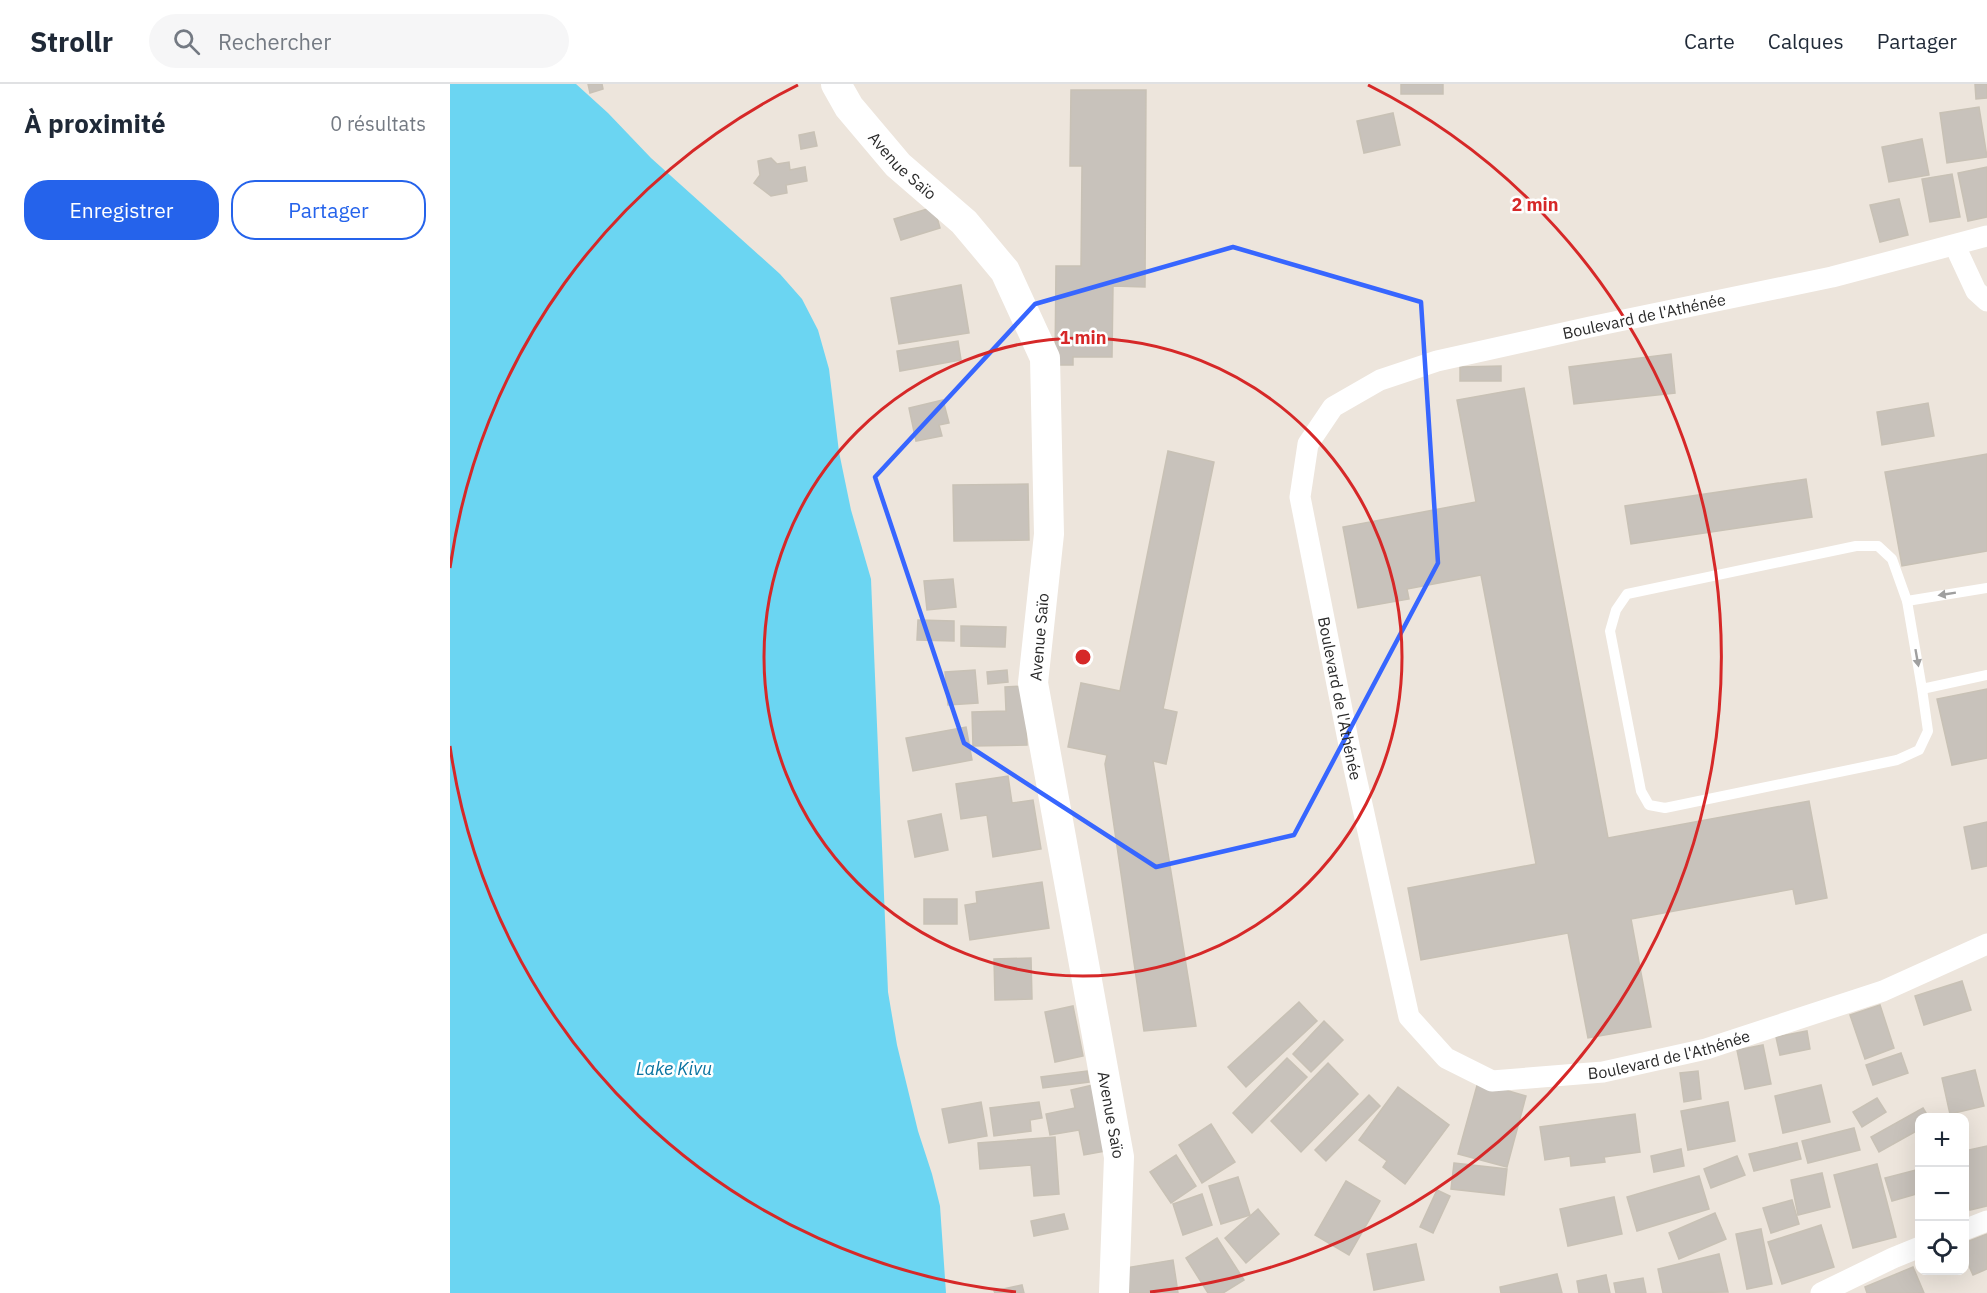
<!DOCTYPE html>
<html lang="fr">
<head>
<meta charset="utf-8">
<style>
	body { margin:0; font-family:"IBM Plex Sans",sans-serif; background:#f6f6f7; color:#1f2937 }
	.controls { position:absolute; right:18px; bottom:18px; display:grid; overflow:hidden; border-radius:12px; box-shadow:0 6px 24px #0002 }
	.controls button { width:54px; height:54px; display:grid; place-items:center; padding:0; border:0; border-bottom:2px solid #e0e1e3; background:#fff; color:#1f2937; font:30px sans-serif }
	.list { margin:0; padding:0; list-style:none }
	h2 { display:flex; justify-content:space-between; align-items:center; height:78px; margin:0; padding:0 24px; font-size:26px }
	h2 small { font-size:20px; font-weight:400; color:#747a83 }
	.actions { display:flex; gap:12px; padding:18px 24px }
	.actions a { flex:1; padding:14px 0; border:2px solid #2563eb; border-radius:24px; text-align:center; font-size:21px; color:#2563eb }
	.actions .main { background:#2563eb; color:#fff }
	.icon { flex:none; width:33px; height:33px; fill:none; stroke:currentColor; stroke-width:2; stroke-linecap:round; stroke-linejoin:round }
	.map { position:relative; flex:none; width:1537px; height:1209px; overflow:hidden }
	header { display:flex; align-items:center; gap:36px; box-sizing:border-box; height:84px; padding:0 30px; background:#fff; border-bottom:2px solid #e0e1e3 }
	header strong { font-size:28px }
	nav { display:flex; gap:33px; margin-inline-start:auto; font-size:21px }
	.search { width:420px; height:54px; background:#f6f6f7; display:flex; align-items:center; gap:15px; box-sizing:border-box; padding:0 21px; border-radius:33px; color:#747a83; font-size:22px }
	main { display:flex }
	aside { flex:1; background:#fff }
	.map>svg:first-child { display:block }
	.water { fill:#6bd5f2 }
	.building { fill:#c8c2bb; stroke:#c8c1b5; stroke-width:1.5 }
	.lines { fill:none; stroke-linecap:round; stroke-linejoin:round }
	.lane { stroke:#fff; stroke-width:10 }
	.street { stroke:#fff; stroke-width:21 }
	.secondary { stroke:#fff; stroke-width:30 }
	.oneway { fill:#9f9f9f }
	.marked { fill:none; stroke:#3766ff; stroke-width:4.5; stroke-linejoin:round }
	.ring { fill:none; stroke:#d62828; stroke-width:3 }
	.labels { text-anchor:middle; stroke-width:5; stroke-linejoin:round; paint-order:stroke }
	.street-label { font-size:16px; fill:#2a2a2a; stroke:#fff }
	.water-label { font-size:18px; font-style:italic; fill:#0973a0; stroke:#fff }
	.centre { fill:#d62828; stroke:#fff; stroke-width:3 }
	.ring-label { font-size:18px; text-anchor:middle; font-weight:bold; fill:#d62828; stroke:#fff; stroke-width:5; stroke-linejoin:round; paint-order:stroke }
</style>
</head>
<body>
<header>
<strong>Strollr</strong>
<div class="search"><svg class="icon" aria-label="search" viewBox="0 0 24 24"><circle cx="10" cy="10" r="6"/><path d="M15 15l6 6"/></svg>Rechercher</div>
<nav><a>Carte</a><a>Calques</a><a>Partager</a></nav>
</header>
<main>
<aside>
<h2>À proximité<small>0 résultats</small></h2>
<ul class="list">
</ul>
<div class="actions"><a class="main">Enregistrer</a><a>Partager</a></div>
</aside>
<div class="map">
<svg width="1537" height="1209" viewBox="0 0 1537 1209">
	<rect width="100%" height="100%" fill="#ede5dc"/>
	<polygon class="water" points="0,0 126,0 158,29 201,74 330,190 352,215 368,246 379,285 389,368 401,426 421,495 438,908 447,961 468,1047 482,1090 490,1122 496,1209 0,1209"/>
	<g class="building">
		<polygon points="138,0 152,0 153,5 140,9"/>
		<rect x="951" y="0" width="42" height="10"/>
		<polygon points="1525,0 1537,0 1537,14 1526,15"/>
		<polygon points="621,6 696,6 695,203 663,202 662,273 623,273 623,281 605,281 606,182 631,182 632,82 620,82"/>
		<polygon points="1529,23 1537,73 1497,79 1490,29"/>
		<polygon points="943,29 950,61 914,69 907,37"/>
		<polygon points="364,48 367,62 351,65 349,51"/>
		<polygon points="1472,55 1479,91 1439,98 1432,63"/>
		<polygon points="321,74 327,80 339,78 340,86 355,83 357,97 336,101 337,109 321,112 304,99 310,91 308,77"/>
		<polygon points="1537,83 1537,133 1518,137 1508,89"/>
		<polygon points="1502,90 1510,133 1480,138 1472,95"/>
		<polygon points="1449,115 1458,151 1430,158 1420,121"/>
		<polygon points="484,123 490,144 451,156 444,135"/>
		<polygon points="511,201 519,249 449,260 441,214"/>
		<polygon points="508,257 511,276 450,287 447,267"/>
		<polygon points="1221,270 1225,309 1124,320 1119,283"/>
		<polygon points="1051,282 1051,297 1010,297 1010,283"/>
		<polygon points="1074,304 1158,754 1359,717 1377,814 1346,820 1343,805 1181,835 1201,943 1138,954 1118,849 971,876 958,804 1086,780 1031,491 957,505 959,515 908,524 893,443 1026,418 1007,316"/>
		<polygon points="493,316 499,339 489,341 492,352 466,357 459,324"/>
		<polygon points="1478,319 1484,352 1432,361 1427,328"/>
		<polygon points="718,367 764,378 713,625 727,628 716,680 703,677 746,942 694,947 655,680 657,671 618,663 631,599 670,607"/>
		<polygon points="1537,370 1537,467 1452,482 1435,388"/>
		<polygon points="1356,395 1362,433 1181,460 1175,422"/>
		<polygon points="578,400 579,456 504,457 503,401"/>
		<polygon points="503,495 506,523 477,526 474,497"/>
		<polygon points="468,536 504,537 504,557 467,556"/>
		<polygon points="511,542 556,543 555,563 511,562"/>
		<polygon points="525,586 528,619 498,621 495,588"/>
		<polygon points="557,586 558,598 538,600 537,588"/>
		<polygon points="575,602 577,661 523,662 522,628 556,627 555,603"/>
		<polygon points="1537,605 1537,674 1502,681 1487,615"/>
		<polygon points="516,643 522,676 463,687 456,654"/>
		<polygon points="558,692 562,719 583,716 591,765 543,773 537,731 511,735 506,700"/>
		<polygon points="491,730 498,766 465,773 458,737"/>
		<polygon points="1537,738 1537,782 1522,785 1514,743"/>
		<polygon points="592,798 599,844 520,856 515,821 527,819 526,808"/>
		<rect x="474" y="815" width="33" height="25"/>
		<polygon points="581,874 582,915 545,916 544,875"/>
		<polygon points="1512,897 1521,926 1474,941 1465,912"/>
		<polygon points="849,918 867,937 796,1003 778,983"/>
		<polygon points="1430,921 1444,964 1415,975 1400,931"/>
		<polygon points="623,922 633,972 605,978 595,928"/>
		<polygon points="874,937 893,956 861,988 843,970"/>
		<polygon points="1357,947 1360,965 1330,971 1326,953"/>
		<polygon points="1313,961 1321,1000 1295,1005 1287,966"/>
		<polygon points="1451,969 1458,989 1423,1001 1416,981"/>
		<polygon points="837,974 857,993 802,1049 783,1029"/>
		<polygon points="878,979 908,1010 851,1068 821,1037"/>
		<polygon points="1525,986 1534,1022 1500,1030 1492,994"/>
		<polygon points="637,987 639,998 593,1004 591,993"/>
		<polygon points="1248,987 1251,1015 1234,1018 1230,989"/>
		<polygon points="1028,998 1076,1012 1057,1083 1008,1070"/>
		<polygon points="643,1001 656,1067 634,1071 629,1046 600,1051 596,1030 625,1024 621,1006"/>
		<polygon points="1371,1001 1380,1038 1333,1049 1325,1012"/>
		<polygon points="948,1003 999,1041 955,1100 933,1083 937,1077 909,1056"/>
		<polygon points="919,1011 930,1022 876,1077 865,1066"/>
		<polygon points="1427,1014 1436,1028 1412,1043 1403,1028"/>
		<polygon points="531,1018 537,1052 499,1059 492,1025"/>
		<polygon points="589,1018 592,1034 580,1036 581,1047 544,1052 540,1024"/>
		<polygon points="1278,1018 1285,1057 1238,1066 1231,1027"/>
		<polygon points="1473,1024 1479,1034 1470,1034 1470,1045 1429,1068 1421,1053"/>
		<polygon points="1185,1030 1190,1068 1154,1073 1155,1078 1121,1082 1120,1072 1095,1076 1090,1043"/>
		<polygon points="761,1040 785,1078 752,1099 729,1061"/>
		<polygon points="1404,1044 1410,1066 1358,1079 1352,1057"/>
		<polygon points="605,1053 609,1110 584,1112 581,1081 530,1085 528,1059"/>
		<polygon points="1347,1059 1351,1075 1304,1087 1299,1070"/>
		<polygon points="1537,1062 1537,1122 1520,1126 1514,1101 1514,1067"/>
		<polygon points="1231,1065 1234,1082 1204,1088 1201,1072"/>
		<polygon points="726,1071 746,1102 721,1119 700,1088"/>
		<polygon points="1287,1072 1295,1091 1261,1104 1254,1085"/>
		<polygon points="1004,1079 1057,1085 1054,1111 1001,1105"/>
		<polygon points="1427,1080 1446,1153 1403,1164 1384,1091"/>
		<polygon points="1470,1085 1470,1109 1442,1117 1435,1094"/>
		<polygon points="1372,1089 1380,1123 1348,1131 1341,1096"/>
		<polygon points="1249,1092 1259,1125 1187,1147 1177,1113"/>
		<polygon points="788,1093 800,1131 771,1140 759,1102"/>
		<polygon points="896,1097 930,1117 899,1171 865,1151"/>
		<polygon points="987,1106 1000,1112 983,1149 970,1143"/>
		<polygon points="752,1110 762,1141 733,1151 723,1120"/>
		<polygon points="1164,1113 1172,1150 1118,1162 1110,1125"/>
		<polygon points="1342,1116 1349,1140 1321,1149 1313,1124"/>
		<polygon points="808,1125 829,1150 796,1179 775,1154"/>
		<polygon points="1265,1129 1276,1155 1229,1175 1219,1149"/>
		<polygon points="614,1130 618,1145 584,1152 581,1137"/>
		<polygon points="1371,1141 1384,1183 1332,1200 1318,1158"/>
		<polygon points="1311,1145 1322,1200 1297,1205 1286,1150"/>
		<polygon points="1537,1150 1537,1185 1523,1191 1514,1171 1514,1159"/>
		<polygon points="767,1154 794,1196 773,1209 758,1209 736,1174"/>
		<polygon points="966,1160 974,1196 924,1206 917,1170"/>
		<polygon points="1269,1170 1278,1208 1213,1209 1208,1185"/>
		<polygon points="723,1176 728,1209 674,1209 669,1185"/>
		<polygon points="1463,1183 1474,1209 1417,1209 1415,1203"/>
		<polygon points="1107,1190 1112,1209 1051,1209 1050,1203"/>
		<polygon points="1156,1191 1160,1209 1129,1209 1127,1197"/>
		<polygon points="1193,1194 1196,1209 1166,1209 1164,1199"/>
		<polygon points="572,1201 574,1209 545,1209 544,1207"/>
	</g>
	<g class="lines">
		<g class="lane">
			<polyline points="1457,517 1537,504"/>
			<polyline points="1472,605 1478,647 1469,666 1447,676 1215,724 1199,721 1191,707 1160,547 1166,526 1177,510 1406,462 1428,462 1442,475 1457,517 1472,605 1537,591"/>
		</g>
		<g class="street">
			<path id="s1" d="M1537,152L1382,193L1140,243L987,277L930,296L883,323L858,360L850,413L900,666L959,933L996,974L1042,997L1153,988L1256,965L1433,907L1537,860"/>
			<polyline points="1505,162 1526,207 1537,217"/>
			<polyline points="1514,1146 1537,1137"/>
			<polyline points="1371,1209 1443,1174 1470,1163"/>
		</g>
		<path class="secondary" id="s2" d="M386,0L399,23L448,81L514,138L555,187L595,274L599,450L583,599L669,1073L664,1209"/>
	</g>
	<defs><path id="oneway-solid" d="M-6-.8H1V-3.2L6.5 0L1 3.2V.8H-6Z" transform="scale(1.5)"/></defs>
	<g class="oneway">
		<use href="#oneway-solid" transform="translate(1497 510) rotate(171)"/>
		<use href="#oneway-solid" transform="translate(1467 574) rotate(80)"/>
	</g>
	<path class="marked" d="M783,163L971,218L988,479L844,751L706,783L514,659L425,393L585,220Z"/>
	<g class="ring">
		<circle cx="633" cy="573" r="319"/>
		<path d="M566 1208A639 639 0 0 1 0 662M0 484A639 639 0 0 1 348 1M918 1A639 639 0 0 1 700 1208"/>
	</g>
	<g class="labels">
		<g class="street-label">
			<text dy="6" stroke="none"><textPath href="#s2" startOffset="106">Avenue Saïo</textPath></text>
			<text transform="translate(1194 232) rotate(-12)" y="6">Boulevard de l'Athénée</text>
			<text transform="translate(589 553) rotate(-85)" y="6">Avenue Saïo</text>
			<text dy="6" stroke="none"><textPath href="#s1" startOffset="982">Boulevard de l'Athénée</textPath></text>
			<text dy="6" stroke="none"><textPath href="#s1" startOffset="1594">Boulevard de l'Athénée</textPath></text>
			<text dy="6" stroke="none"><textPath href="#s2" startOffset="1114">Avenue Saïo</textPath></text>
		</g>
		<g class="water-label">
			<text x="224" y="991">Lake Kivu</text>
		</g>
	</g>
	<circle cx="633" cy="573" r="9" class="centre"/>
	<g class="ring-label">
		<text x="1085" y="127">2 min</text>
		<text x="633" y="260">1 min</text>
	</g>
</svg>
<div class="controls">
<button>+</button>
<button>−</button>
<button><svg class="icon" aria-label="locate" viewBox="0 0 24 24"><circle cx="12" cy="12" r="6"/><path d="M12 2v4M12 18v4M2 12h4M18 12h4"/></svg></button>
</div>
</div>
</main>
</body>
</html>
